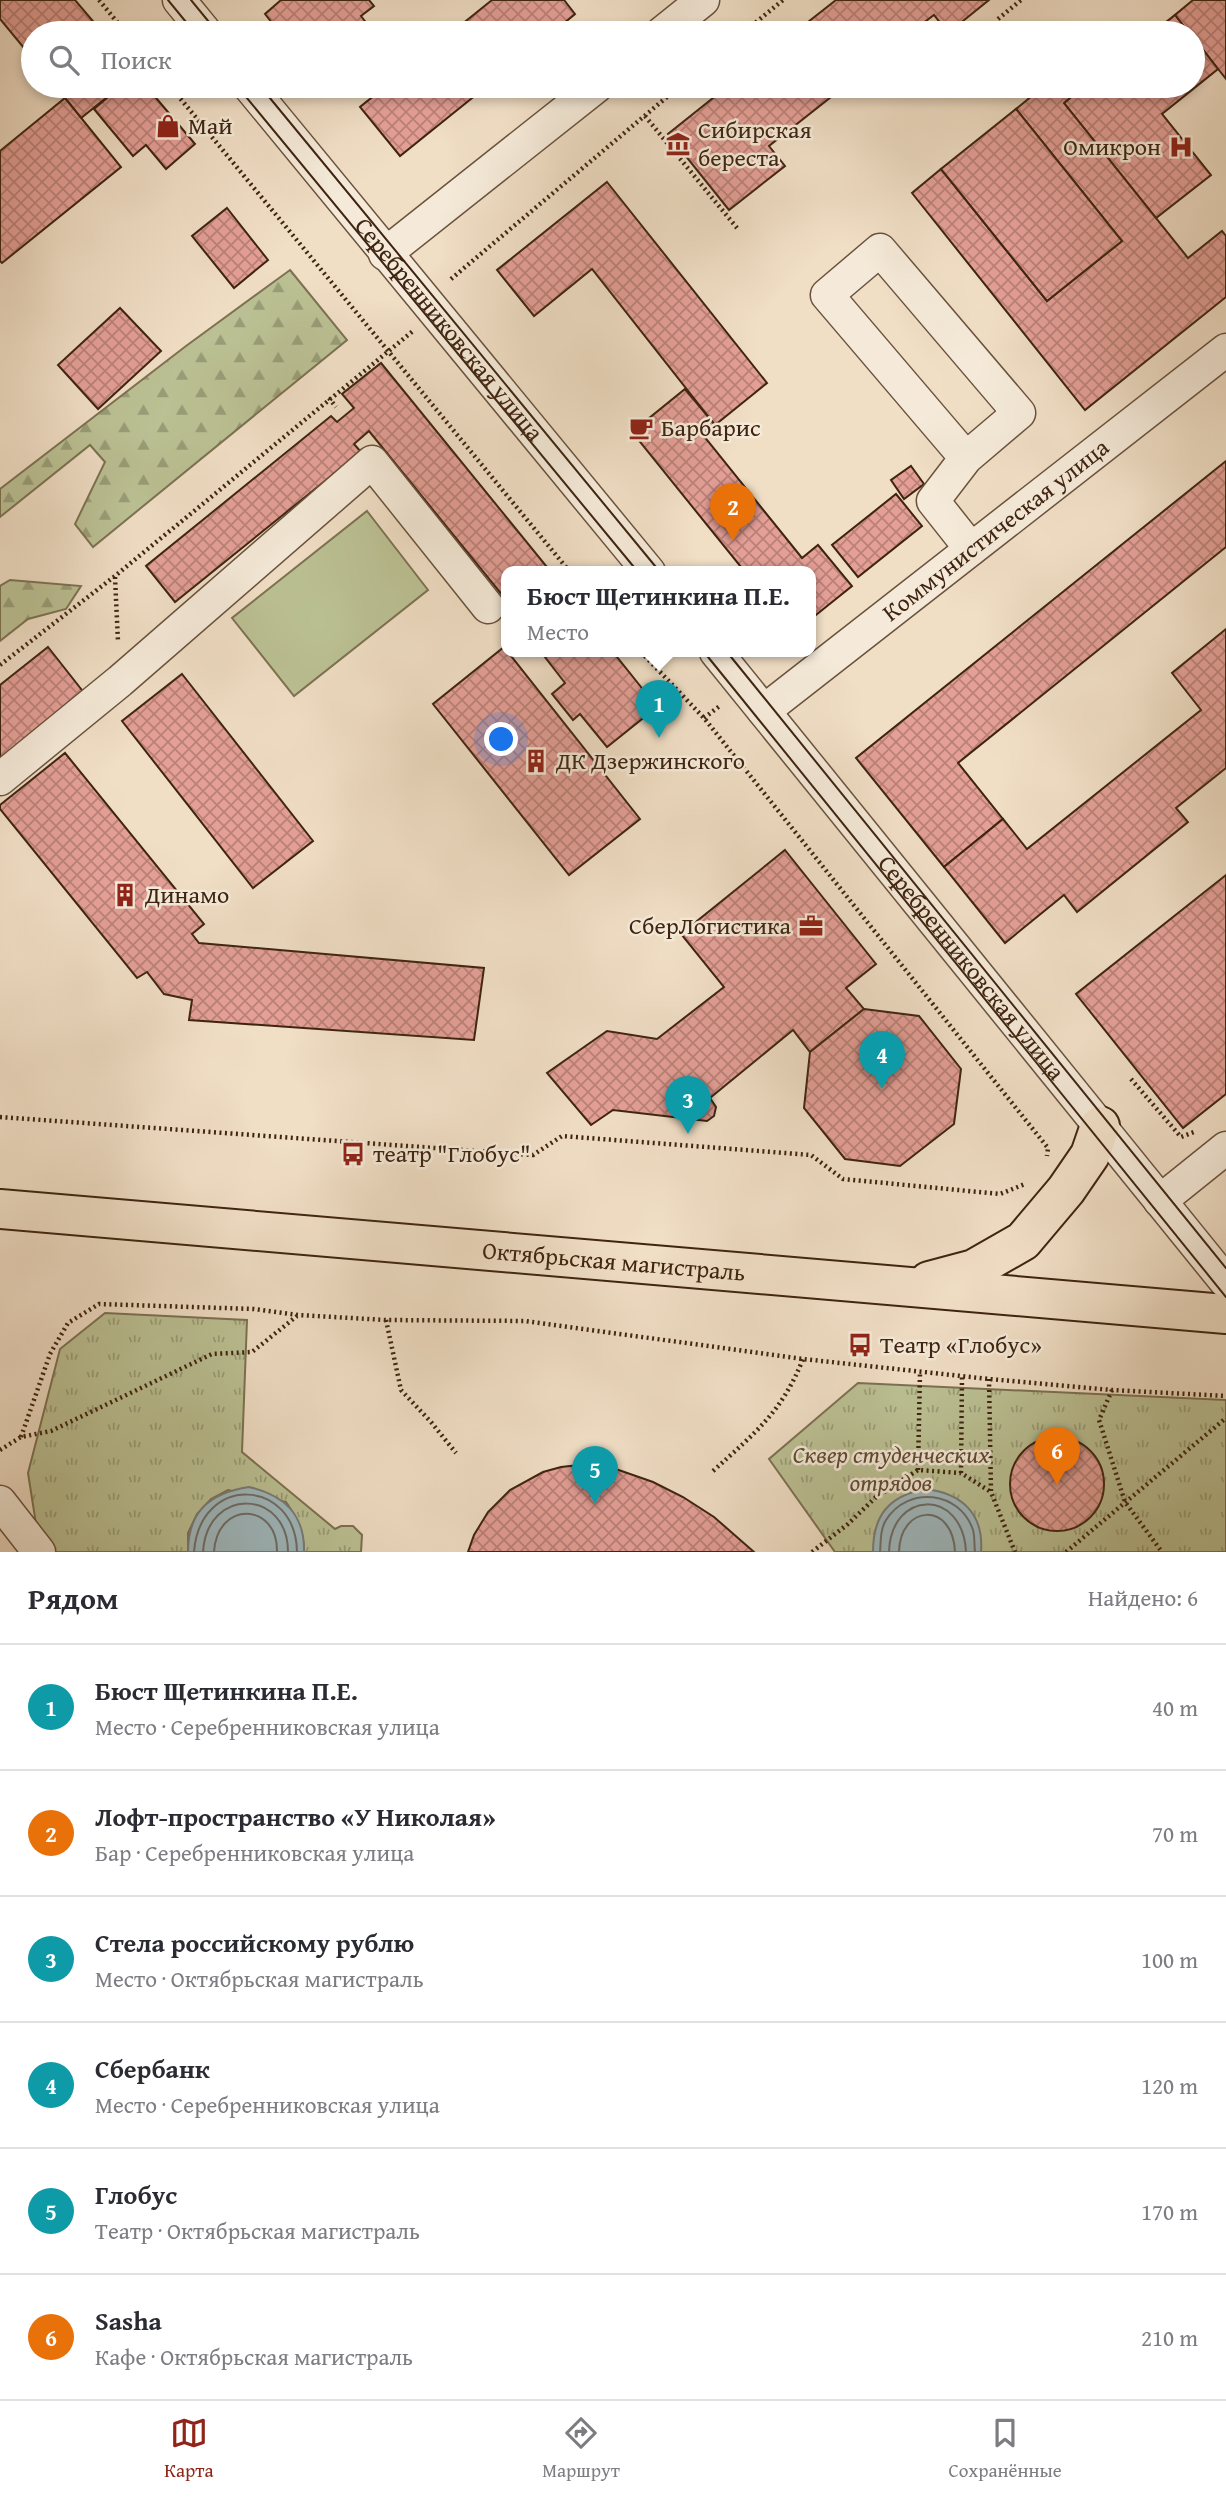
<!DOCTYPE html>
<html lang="ru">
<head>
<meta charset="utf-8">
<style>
	body { margin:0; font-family:"Gentium Book Plus",serif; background:#f7f7f7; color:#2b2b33 }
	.you { position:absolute; left:502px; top:740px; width:24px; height:24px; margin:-18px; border:5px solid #fff; border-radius:50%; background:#1a73e8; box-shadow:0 0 0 10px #1a73e833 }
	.badge { display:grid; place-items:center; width:46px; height:46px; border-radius:50%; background:#8f2418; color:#fff; font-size:23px; font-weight:700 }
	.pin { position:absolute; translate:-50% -58px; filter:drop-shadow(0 2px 4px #0008) }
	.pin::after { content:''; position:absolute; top:37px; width:24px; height:21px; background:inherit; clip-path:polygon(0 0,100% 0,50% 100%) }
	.popup { position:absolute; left:501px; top:566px; width:315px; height:91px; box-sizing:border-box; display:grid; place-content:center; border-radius:14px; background:#fff; filter:drop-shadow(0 2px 5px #0005); font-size:23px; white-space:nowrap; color:#7c7c81 }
	.popup b { font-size:26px; color:#2b2b33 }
	.popup::after { content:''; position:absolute; left:50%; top:100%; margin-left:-14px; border:14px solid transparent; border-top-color:#fff }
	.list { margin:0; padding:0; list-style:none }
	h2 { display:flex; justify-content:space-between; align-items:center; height:91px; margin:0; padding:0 28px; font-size:30px }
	h2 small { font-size:23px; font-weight:400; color:#7c7c81 }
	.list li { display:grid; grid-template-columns:46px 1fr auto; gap:21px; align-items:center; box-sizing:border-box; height:126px; padding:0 28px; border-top:2px solid #e1e1e2 }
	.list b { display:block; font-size:26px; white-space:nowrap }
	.list p { margin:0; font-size:23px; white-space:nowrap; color:#7c7c81 }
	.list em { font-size:23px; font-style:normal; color:#7c7c81 }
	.icon { flex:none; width:38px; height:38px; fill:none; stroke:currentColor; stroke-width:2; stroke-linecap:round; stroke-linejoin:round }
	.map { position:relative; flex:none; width:1226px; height:1552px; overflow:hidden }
	.search { position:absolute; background:#fff; box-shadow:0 4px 10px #0003; left:21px; right:21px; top:21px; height:77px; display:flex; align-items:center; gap:18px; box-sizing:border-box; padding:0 24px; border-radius:38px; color:#7c7c81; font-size:26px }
	.sheet { height:847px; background:#fff }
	nav { display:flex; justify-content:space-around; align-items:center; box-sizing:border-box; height:98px; border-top:2px solid #e1e1e2; background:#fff; font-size:19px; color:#7c7c81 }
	nav a { display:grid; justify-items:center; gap:4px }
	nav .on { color:#8f2418 }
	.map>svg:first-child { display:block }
	.forest { fill:url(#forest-firs); stroke:#7c7252; stroke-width:2 }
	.park { fill:url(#park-tufts); stroke:#7c7252; stroke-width:2 }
	.pitch { fill:#bbc194; stroke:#7c7252; stroke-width:2 }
	.water { fill:#9fb9bf; stroke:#787d79; stroke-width:2 }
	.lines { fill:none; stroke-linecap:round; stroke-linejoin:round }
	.shore { stroke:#6e6e68; stroke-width:2 }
	.building { fill:url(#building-cross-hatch); stroke:#3e2411; stroke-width:2 }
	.minor-casing { stroke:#6a523e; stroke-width:35 }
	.major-casing { stroke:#3e2411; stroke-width:42 }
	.path { stroke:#3e2411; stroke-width:4.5; stroke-dasharray:2 3.5; stroke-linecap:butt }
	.minor { stroke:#f5ead9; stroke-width:32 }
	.major { stroke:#f0dec5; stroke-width:38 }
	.tram { stroke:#3e2411; stroke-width:2 }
	.labels { text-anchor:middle; stroke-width:5; stroke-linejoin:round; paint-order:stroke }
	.poi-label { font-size:24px; fill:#3e2411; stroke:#f5ead9; text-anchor:start }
	.street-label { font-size:24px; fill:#3e2411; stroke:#f5ead9 }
	.park-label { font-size:24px; font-style:italic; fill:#5d4b32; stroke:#f5ead9 }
</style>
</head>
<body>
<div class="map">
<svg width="1226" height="1552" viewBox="0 0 1226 1552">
	<defs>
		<pattern id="forest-firs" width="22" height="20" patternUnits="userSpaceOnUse" patternTransform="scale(1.75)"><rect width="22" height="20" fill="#bbc194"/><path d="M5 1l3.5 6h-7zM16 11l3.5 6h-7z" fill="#999d77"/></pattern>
		<pattern id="park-tufts" width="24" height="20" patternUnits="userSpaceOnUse" patternTransform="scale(1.75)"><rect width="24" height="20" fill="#bbc194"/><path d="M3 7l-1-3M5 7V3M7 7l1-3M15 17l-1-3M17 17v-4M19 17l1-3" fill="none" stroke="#999d77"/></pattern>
		<pattern id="building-cross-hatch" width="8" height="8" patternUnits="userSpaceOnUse" patternTransform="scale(1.75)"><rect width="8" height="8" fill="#e49f96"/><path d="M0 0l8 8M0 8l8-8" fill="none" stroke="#ba8179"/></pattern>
	</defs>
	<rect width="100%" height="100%" fill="#f0dec5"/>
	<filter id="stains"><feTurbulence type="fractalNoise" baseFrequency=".00286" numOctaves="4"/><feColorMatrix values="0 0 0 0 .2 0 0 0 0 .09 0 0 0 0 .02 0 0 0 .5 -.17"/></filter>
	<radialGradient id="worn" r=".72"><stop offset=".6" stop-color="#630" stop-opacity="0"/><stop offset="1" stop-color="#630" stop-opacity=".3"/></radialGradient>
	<g class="forest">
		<polygon points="290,270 347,340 93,547 75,524 105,462 90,445 0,517 0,489 186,346"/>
		<polygon points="10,580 81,586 66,609 28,619 0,641 0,586"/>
	</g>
	<g class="park">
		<path d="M105,1313L247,1320L242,1452L335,1529L341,1526H353L362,1535L361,1552H304C304,1531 298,1519 286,1502L228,1490L211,1499L197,1514L188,1533V1552H47L39,1543L28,1473L60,1349Z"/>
		<polygon points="858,1383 1226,1400 1226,1552 835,1552 769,1459"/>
	</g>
	<polygon class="pitch" points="367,511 428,590 294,696 232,618"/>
	<g class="water">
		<path d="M249,1487C284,1495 305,1514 304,1552H188C188,1511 210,1493 249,1487Z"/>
		<path d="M925,1489C961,1493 984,1513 981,1552H873C873,1515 889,1496 925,1489Z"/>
	</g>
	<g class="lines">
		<g class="shore">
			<path d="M194,1552C200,1473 296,1478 297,1552"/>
			<path d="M203,1552C207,1486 288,1489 288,1552"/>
			<path d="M214,1552C217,1500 278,1502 277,1552"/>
			<path d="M880,1552C881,1541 880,1530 886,1520C908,1485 960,1491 973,1530C975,1537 974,1545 975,1552"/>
			<path d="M889,1552C891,1489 963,1488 966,1552"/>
			<path d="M899,1552C900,1504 953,1501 955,1552"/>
		</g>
	</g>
	<g class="building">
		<polygon points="0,0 75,0 103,33 33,33 33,59 0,19"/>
		<polygon points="281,0 369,0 374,6 361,16 374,33 280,33 265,14"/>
		<polygon points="492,0 564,0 575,14 552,33 451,33"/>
		<polygon points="836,0 989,0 948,33 934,15 910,33 794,33"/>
		<polygon points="1193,0 1226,0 1226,79 1193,37 1193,33 1189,33 1175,15"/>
		<polygon points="1175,15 1189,33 1152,33"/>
		<polygon points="1193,37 1218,69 1162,114 1211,175 1156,218 1064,103 1085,86 1193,86"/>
		<polygon points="55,86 121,86 81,118"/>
		<polygon points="121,86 146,86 195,144 166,169 146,145 133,156 94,109"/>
		<polygon points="386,86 487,86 400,156 360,107"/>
		<polygon points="728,86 845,86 769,146 785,166 729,210 668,134"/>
		<polygon points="1044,86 1064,86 1072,96 1064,103 1188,258 1222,231 1226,236 1226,297 1085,410 912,193 941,169 1047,301 1122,241 1016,109"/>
		<polygon points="65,98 121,167 2,263 0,261 0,151"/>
		<polygon points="1016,109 1122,241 1047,301 941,169"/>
		<polygon points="607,182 767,383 715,425 592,269 534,316 497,270"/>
		<polygon points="227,208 268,260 234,288 192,236"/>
		<polygon points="120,308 161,351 98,409 58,365"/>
		<polygon points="381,363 551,572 507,572 507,601 369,431 354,444 361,452 175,602 146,566 331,416 337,422 354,408 342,394"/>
		<polygon points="685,389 715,425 703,435 802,558 818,545 852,586 811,619 811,572 745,572 632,432"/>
		<polygon points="1226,461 1226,547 958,763 1003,819 944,867 856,758"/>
		<polygon points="911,466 924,484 904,499 891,480"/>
		<polygon points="896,494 922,526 858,577 832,545"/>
		<polygon points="1226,629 1226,768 1176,808 1188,822 1077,912 1064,895 1005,943 944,867 1003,819 1027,849 1201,710 1172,673"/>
		<polygon points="48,647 85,694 0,761 0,685"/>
		<polygon points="504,647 640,819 569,875 433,704"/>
		<polygon points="541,652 613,652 657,707 607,747 580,714 573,720 552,694 565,683"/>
		<polygon points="182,674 313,841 253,888 122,721"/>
		<polygon points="65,753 204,924 192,934 199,943 484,968 474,1040 189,1020 192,1000 164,994 147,972 137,978 0,809 0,805"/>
		<polygon points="785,850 876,964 846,988 864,1009 810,1052 793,1030 710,1098 716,1107 714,1116 707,1121 613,1110 591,1125 547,1073 607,1031 657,1039 724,987 681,934"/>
		<polygon points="1226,875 1226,1094 1183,1128 1076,994"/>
		<polygon points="864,1009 919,1016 961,1069 954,1124 900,1166 845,1159 804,1108 810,1052"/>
		<circle cx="1057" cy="1484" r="47"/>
		<polygon points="579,1465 613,1468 653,1482 683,1497 714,1517 754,1552 468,1552 474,1535 488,1512 510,1490 543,1472 561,1467"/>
	</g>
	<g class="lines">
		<g class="minor-casing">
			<g id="minor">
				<polyline points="179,0 206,33"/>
				<polyline points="662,33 703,0"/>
				<path id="s1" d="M249,86L649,572"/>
				<polyline points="385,254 597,86"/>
				<polyline points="966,458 827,295 880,250 1019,413 966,458 933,501 971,549"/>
				<path id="s2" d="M716,652L1226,1282"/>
				<path id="s3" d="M764,711L1226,350"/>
				<polyline points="0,779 120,681 372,462 488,607"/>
				<polyline points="1160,1201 1226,1148"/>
				<polyline points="0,1502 39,1552"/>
			</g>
		</g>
		<g class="major-casing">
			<g id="major">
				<path id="s4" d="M0,1209L1226,1314"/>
				<polyline points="929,1281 974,1269 1023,1241 1066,1190 1090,1155 1100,1126"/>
			</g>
		</g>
		<g class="path">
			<polyline points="99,0 126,33"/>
			<polyline points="998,19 1021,0"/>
			<polyline points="743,33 783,0"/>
			<polyline points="170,86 570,572"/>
			<polyline points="645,116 737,228"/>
			<polyline points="451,279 680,86"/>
			<polyline points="329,398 336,407"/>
			<polyline points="115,577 118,642"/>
			<polyline points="641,652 704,718 1048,1148 1047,1156"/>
			<polyline points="0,665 115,576 413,331"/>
			<polyline points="704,718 721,705"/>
			<polyline points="1131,1079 1181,1137 1194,1132"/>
			<polyline points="0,1117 533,1155 562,1136 811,1155 843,1179 1000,1194 1025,1184"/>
			<polyline points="386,1320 401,1390 431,1422 456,1453"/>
			<polyline points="989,1379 991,1492 1015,1552"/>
			<polyline points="1112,1390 1099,1420 1125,1502 1162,1552"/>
			<polyline points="21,1437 50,1354 68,1323 99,1304 254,1309 298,1315 386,1320 525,1321 803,1359 989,1379 1112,1390 1226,1396"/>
			<polyline points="0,1450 21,1437 51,1431 212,1354 252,1352 297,1316"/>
			<polyline points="918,1470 920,1372"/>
			<path d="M713,1471C755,1433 782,1412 803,1359"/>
			<polyline points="961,1473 962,1376"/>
			<polyline points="812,1552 848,1524 875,1498 918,1470 961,1473 991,1492"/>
			<polyline points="1066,1552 1226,1418"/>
		</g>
		<use href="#minor" class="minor"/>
		<use href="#major" class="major"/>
		<g class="tram">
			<polyline points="168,0 195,33"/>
			<polyline points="191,0 218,33"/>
			<polyline points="237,86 638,572"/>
			<polyline points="260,86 660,572"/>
			<polyline points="704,652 1226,1297"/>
			<polyline points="727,652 1226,1268"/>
		</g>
	</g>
	<defs>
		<g id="shop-bare" transform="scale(1.89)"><path d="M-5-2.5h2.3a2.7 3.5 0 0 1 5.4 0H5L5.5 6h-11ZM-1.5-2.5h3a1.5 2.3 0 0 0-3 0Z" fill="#8f2418" stroke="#f5ead9" stroke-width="2.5" paint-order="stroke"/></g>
		<g id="museum-bare" transform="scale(1.89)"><path d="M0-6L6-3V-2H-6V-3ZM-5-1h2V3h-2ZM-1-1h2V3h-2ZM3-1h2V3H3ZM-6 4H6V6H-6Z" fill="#8f2418" stroke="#f5ead9" stroke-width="2.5" paint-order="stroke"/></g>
		<g id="hospital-bare" transform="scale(1.89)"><path d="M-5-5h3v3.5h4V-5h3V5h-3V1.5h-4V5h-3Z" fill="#8f2418" stroke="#f5ead9" stroke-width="2.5" paint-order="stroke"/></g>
		<g id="cafe-bare" transform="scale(1.89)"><path d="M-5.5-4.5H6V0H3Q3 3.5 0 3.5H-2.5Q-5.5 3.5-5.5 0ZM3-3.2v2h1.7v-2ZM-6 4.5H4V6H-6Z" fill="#8f2418" stroke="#f5ead9" stroke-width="2.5" paint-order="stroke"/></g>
		<g id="building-bare" transform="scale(1.89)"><path d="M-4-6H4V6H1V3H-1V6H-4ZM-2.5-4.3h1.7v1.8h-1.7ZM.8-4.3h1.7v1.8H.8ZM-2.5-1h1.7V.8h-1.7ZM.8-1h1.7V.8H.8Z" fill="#8f2418" stroke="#f5ead9" stroke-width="2.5" paint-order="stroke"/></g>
		<g id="office-bare" transform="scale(1.89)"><path d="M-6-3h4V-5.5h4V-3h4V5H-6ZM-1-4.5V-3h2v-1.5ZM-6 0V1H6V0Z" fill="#8f2418" stroke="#f5ead9" stroke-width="2.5" paint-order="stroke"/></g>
		<g id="bus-bare" transform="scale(1.89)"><path d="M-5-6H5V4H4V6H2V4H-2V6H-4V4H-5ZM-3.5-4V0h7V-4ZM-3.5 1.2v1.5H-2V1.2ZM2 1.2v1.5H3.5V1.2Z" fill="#8f2418" stroke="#f5ead9" stroke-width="2.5" paint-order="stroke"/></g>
	</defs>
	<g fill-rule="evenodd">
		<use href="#shop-bare" x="168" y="126"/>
		<use href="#museum-bare" x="678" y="144"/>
		<use href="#hospital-bare" x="1181" y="147"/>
		<use href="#cafe-bare" x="641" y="428"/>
		<use href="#building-bare" x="536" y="761"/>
		<use href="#building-bare" x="125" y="895"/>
		<use href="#office-bare" x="811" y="926"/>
		<use href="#bus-bare" x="353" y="1154"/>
		<use href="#bus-bare" x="860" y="1345"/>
	</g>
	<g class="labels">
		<g class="poi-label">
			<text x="188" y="134">Май</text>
			<text x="698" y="138">Сибирская<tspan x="698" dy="28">береста</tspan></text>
			<text x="1161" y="155" text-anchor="end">Омикрон</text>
			<text x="661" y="436">Барбарис</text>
			<text x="556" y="769">ДК Дзержинского</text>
			<text x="145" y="903">Динамо</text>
			<text x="791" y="934" text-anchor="end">СберЛогистика</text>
			<text x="373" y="1162">театр "Глобус"</text>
			<text x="880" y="1353">Театр «Глобус»</text>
		</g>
		<g class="street-label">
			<text dy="8" stroke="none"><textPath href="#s1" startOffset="315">Серебренниковская улица</textPath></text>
			<text dy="8" stroke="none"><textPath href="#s3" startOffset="294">Коммунистическая улица</textPath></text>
			<text dy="8" stroke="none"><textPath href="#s2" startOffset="406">Серебренниковская улица</textPath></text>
			<text dy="8" stroke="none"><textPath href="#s4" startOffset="616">Октябрьская магистраль</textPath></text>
		</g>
		<g class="park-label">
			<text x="891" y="1463">Сквер студенческих<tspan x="891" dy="28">отрядов</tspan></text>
		</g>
	</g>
	<rect width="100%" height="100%" filter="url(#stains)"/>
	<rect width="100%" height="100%" fill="url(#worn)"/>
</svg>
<div class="you"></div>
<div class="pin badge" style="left:659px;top:738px;background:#0f9aa8">1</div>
<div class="popup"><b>Бюст Щетинкина П.Е.</b>Место</div>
<div class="pin badge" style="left:733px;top:541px;background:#e8710a">2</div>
<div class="pin badge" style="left:688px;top:1134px;background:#0f9aa8">3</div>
<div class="pin badge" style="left:882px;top:1089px;background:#0f9aa8">4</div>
<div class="pin badge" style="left:595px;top:1504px;background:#0f9aa8">5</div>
<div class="pin badge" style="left:1057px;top:1485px;background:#e8710a">6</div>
<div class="search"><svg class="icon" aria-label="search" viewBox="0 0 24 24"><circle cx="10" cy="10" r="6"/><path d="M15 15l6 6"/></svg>Поиск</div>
</div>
<section class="sheet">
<h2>Рядом<small>Найдено: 6</small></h2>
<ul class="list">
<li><span class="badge" style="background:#0f9aa8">1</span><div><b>Бюст Щетинкина П.Е.</b><p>Место · Серебренниковская улица</p></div><em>40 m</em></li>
<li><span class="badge" style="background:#e8710a">2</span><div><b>Лофт-пространство «У Николая»</b><p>Бар · Серебренниковская улица</p></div><em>70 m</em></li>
<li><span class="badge" style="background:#0f9aa8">3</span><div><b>Стела российскому рублю</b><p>Место · Октябрьская магистраль</p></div><em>100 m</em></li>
<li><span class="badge" style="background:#0f9aa8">4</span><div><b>Сбербанк</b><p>Место · Серебренниковская улица</p></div><em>120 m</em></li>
<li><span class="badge" style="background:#0f9aa8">5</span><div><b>Глобус</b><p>Театр · Октябрьская магистраль</p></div><em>170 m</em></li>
<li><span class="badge" style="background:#e8710a">6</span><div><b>Sasha</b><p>Кафе · Октябрьская магистраль</p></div><em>210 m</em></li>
</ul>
</section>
<nav>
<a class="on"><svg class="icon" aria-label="map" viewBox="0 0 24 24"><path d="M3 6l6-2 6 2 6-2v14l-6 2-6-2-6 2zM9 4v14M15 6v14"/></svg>Карта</a>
<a><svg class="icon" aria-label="directions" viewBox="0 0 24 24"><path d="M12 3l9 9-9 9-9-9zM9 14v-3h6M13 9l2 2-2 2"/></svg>Маршрут</a>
<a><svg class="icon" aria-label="saved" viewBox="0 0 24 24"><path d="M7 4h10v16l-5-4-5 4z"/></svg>Сохранённые</a>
</nav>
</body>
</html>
